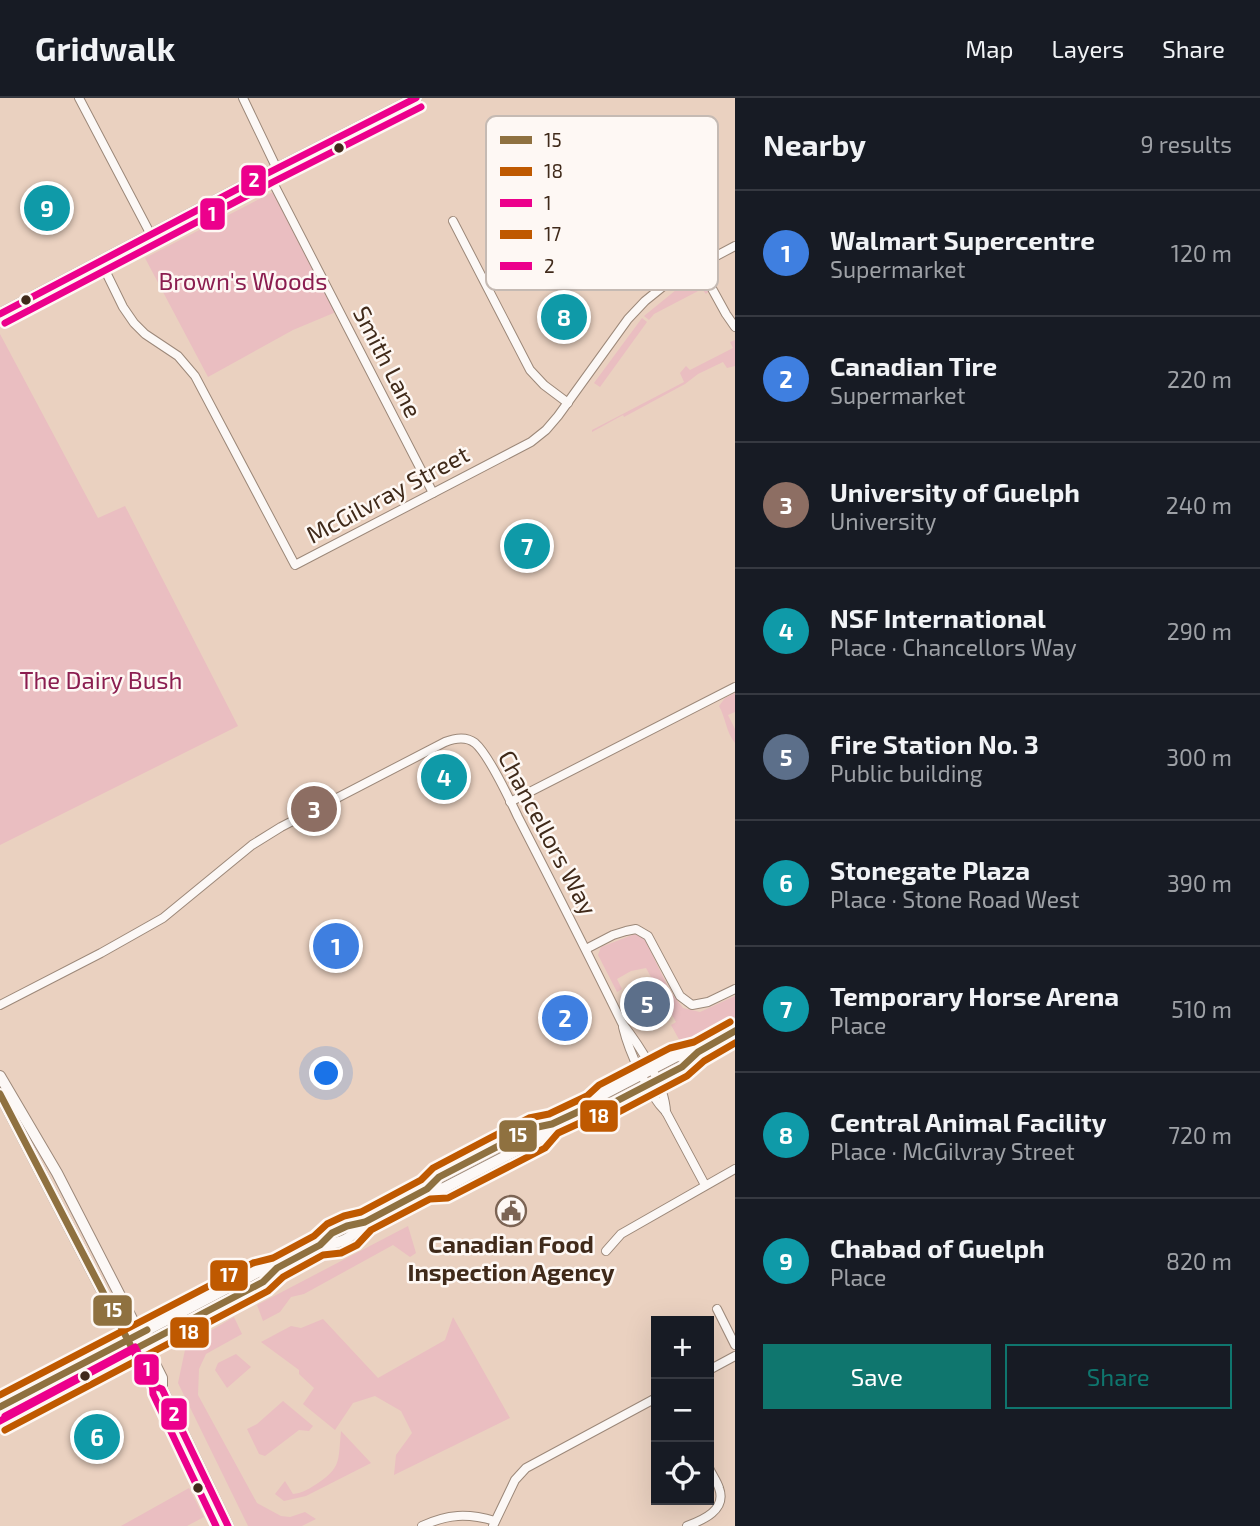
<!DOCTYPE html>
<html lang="en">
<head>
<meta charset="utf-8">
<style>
	body { margin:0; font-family:"Exo 2",sans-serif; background:#242831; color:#f1f3f6 }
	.controls { position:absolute; right:21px; bottom:21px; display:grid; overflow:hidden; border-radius:0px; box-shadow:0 7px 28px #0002 }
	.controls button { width:63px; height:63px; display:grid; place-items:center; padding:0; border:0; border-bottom:2px solid #363941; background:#171b24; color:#f1f3f6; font:35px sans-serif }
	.you { position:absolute; left:327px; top:976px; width:24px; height:24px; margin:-18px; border:5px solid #fff; border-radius:50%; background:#1a73e8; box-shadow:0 0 0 10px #1a73e833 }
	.badge { display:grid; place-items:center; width:46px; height:46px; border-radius:50%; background:#0f766e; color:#fff; font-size:23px; font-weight:700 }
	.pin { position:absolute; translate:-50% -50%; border:4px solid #fff; box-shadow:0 2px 7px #0006 }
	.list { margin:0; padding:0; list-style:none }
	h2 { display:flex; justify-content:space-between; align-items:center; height:91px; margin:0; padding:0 28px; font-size:30px }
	h2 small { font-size:23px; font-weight:400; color:#9ea1a6 }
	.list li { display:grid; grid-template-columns:46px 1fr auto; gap:21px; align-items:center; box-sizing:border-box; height:126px; padding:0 28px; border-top:2px solid #363941 }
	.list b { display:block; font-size:26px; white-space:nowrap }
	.list p { margin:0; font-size:23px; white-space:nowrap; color:#9ea1a6 }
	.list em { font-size:23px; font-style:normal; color:#9ea1a6 }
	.actions { display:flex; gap:14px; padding:21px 28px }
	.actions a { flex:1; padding:16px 0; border:2px solid #0f766e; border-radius:0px; text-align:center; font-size:24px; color:#0f766e }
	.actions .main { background:#0f766e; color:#fff }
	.icon { flex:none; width:38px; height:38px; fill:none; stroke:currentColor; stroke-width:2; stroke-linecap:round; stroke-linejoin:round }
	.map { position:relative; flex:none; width:735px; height:1428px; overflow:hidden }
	header { display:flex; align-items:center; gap:42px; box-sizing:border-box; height:98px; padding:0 35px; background:#171b24; border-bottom:2px solid #363941 }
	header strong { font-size:33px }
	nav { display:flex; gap:38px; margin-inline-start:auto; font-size:24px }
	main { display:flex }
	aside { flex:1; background:#171b24 }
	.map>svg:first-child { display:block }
	.green { fill:#eabec1 }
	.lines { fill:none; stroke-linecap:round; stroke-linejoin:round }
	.street-casing { stroke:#9c8879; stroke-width:10 }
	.secondary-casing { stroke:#9c8879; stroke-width:12 }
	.street { stroke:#fcf8f6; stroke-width:8 }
	.secondary { stroke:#fcf8f6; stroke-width:10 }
	.bus-1-casing { stroke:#fef8f4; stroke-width:12 }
	.bus-2-casing { stroke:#fef8f4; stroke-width:12 }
	.bus-3-casing { stroke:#fef8f4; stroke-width:12 }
	.bus-4-casing { stroke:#fef8f4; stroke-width:12 }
	.bus-5-casing { stroke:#fef8f4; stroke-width:12 }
	.bus-1 { stroke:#8f7140; stroke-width:7 }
	.bus-2 { stroke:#bf5900; stroke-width:7 }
	.bus-3 { stroke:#ec008c; stroke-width:7 }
	.bus-4 { stroke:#bf5900; stroke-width:7 }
	.bus-5 { stroke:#ec008c; stroke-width:7 }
	.bus-dot { fill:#402a1a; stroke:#fef8f4; stroke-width:2.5 }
	.labels { text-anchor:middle; stroke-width:5; stroke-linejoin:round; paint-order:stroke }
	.park-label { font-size:24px; fill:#8b1e50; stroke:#fef8f4 }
	.street-label { font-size:24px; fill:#402a1a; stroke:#fef8f4 }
	.poi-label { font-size:24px; font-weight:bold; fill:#402a1a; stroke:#fef8f4 }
	.key { fill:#fef8f4; stroke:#c5bab3; stroke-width:2 }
	.key-label { font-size:19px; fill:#402a1a }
	.line-badge { stroke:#fef8f4; stroke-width:2.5 }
	.badge-label { font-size:19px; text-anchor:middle; font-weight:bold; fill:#fff }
</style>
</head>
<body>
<header>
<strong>Gridwalk</strong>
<nav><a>Map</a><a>Layers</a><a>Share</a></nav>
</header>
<main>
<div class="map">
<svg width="735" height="1428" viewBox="0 0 735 1428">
	<rect width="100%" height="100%" fill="#ead1c0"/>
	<g class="green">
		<polygon points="273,94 336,214 293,232 208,279 145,160"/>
		<polygon points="700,178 709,193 706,196 702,191 654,216 649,222 644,218 676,192"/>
		<polygon points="642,220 647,224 600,289 594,285"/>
		<polygon points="0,236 98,420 125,408 238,628 0,747"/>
		<polygon points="735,242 735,268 727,270 723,264 698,276 685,286 624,319 623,317 592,334 592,332 684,284 680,275 686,268 690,272 733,250 730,244"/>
		<path d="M735,595V614L728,617L735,631V645C726,634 726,621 719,608L725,600Z"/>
		<polygon points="635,836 644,840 670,893 683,910 700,914 735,898 735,919 700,934 681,945 671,927 676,924 646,870 631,873 617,881 622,891 617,894 598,857 601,849"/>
		<polygon points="408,1128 416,1155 410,1159 393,1147 304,1196 291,1199 280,1214 263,1223 257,1207"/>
		<polygon points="234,1219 242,1236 206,1256 199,1271 198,1297 257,1405 281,1418 290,1419 305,1414 316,1421 302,1428 248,1428 178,1285 186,1247"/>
		<polygon points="453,1219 510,1320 394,1377 396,1357 412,1335 401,1313 375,1298 353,1305 335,1332 303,1306 314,1290 299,1276 299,1272 261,1244 291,1228 301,1230 323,1221 378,1280 445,1242"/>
		<polygon points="236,1256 251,1269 227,1290 215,1272 218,1265"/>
		<polygon points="283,1303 313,1328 309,1333 299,1332 265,1358 259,1356 247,1331 257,1326"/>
		<path d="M341,1333L371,1365L306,1398L284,1403L275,1396L285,1383L293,1396C302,1395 307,1392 315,1387C342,1370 338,1363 341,1333Z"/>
		<polygon points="189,1390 204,1419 187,1428 121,1428"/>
	</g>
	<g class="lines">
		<g class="street-casing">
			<g id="street">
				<polyline points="79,0 151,137"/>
				<polyline points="243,0 277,71"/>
				<polyline points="268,75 433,395"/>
				<polyline points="453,123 530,272 544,287 568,305"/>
				<polyline points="101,164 123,209 134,225 145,236 178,258 195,278 295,467 531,344 546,332 558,318 628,221 645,203 671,182 735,148"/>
				<polyline points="699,167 726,216 735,229"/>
				<polyline points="510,704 735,589"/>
				<polyline points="586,851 613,837 626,833 636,831 648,838 680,898 692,907 708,904 735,891"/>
				<path d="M0,907L101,855L163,820L252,747L281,729L445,644C455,640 466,638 475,645C488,656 510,702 518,719C553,787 588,856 622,925C639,947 665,986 666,1014"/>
				<path d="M623,929C629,954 648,996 666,1014L705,1087"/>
				<polyline points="606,1153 621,1136 735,1071"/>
				<polyline points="717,1211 735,1247"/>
				<polyline points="709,1272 735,1258"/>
				<path d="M422,1428C448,1416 467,1415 495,1423"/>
				<polyline points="493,1428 515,1382 526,1370 656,1300"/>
				<path d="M687,1428C703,1422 727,1412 719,1390C717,1383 712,1377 709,1370"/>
			</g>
		</g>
		<g class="secondary-casing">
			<g id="secondary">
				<polyline points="0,216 268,75 416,0"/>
				<polyline points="0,978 57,1075 149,1254 162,1280 162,1291 228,1428"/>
				<polyline points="0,996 151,1287 162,1291"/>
				<polyline points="593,1007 604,996 675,959 695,954"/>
				<polyline points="427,1091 444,1090 539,1041 552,1026"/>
				<path d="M320,1147C344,1145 349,1142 365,1124"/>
				<polyline points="0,1309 258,1174 277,1170"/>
				<polyline points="0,1323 263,1184 277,1170 320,1147 332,1135 347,1128 365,1124 427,1091 439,1079 533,1030 552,1026 593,1007 609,1007 682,969 698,954 735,933"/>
			</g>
		</g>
		<use href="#street" class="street"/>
		<use href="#secondary" class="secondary"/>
		<g class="bus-1-casing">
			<g id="bus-1">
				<polyline points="0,996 133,1252 263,1184 277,1170 320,1147 332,1135 347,1128 365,1124 427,1091 439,1079 533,1030 552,1026 593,1007 609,1007 682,969 698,954 735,933"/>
				<polyline points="0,1309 147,1232"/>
			</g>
		</g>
		<g class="bus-2-casing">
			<polyline id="bus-2" points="5,1332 268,1193 283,1179 323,1157 341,1155 357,1147 371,1132 430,1101 448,1100 545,1050 558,1035 595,1018 613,1017 687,978 704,963 735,945"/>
		</g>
		<g class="bus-3-casing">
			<g id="bus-3">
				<polyline points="5,225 273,84 421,9"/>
				<polyline points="5,1318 135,1249 152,1282 153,1296 216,1428"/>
			</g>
		</g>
		<g class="bus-4-casing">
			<polyline id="bus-4" points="0,1297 253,1165 273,1160 314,1138 327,1126 344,1118 361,1114 421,1082 433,1070 490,1040 529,1020 549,1016 587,998 599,987 670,950 694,944 730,924"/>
		</g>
		<g class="bus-5-casing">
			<g id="bus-5">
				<polyline points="0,216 268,75 416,0"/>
				<polyline points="0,1323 133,1252 151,1287 162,1291 228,1428"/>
			</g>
		</g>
		<use href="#bus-1" class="bus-1"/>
		<use href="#bus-2" class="bus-2"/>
		<use href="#bus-3" class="bus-3"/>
		<use href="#bus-4" class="bus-4"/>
		<use href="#bus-5" class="bus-5"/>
	</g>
	<defs>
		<g id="civic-ring" transform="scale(1.575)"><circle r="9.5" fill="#fef8f4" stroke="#7c6454" stroke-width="1.5"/><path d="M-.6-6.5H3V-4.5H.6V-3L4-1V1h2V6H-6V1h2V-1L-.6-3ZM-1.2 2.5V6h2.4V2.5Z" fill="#7c6454"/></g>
	</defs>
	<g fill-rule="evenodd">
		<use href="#civic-ring" x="511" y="1113"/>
	</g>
	<g class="bus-dot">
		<circle cx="339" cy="50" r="6"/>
		<circle cx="26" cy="202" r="6"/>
		<circle cx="85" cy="1278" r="6"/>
		<circle cx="198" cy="1390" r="6"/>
	</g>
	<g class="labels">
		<g class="park-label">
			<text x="243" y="192">Brown's Woods</text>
			<text x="101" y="591">The Dairy Bush</text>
		</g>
		<g class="street-label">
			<text transform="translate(387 264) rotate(63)" y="8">Smith Lane</text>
			<text transform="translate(388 397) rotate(-28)" y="8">McGilvray Street</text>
			<text transform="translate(547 735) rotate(62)" y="8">Chancellors Way</text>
		</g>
		<g class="poi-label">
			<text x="511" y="1155">Canadian Food<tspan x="511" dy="28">Inspection Agency</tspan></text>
		</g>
	</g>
	<rect x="486" y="18" width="232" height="174" rx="10" class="key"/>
	<rect x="500" y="38" width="32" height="8" fill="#8f7140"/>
	<rect x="500" y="69" width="32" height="9" fill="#bf5900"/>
	<rect x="500" y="101" width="32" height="8" fill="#ec008c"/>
	<rect x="500" y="132" width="32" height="9" fill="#bf5900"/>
	<rect x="500" y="164" width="32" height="8" fill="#ec008c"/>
	<g class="key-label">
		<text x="544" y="49">15</text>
		<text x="544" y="80">18</text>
		<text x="544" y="112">1</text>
		<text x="544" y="143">17</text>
		<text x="544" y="175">2</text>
	</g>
	<g class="line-badge">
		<rect x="240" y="66" width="27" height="33" rx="7" fill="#ec008c"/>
		<rect x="199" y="99" width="27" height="34" rx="7" fill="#ec008c"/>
		<rect x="579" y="1001" width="40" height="34" rx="7" fill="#bf5900"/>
		<rect x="498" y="1021" width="40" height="34" rx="7" fill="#8f7140"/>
		<rect x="209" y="1161" width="40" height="33" rx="7" fill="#bf5900"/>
		<rect x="92" y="1196" width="41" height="33" rx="7" fill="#8f7140"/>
		<rect x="169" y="1218" width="41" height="33" rx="7" fill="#bf5900"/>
		<rect x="133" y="1255" width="27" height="33" rx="7" fill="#ec008c"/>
		<rect x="160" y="1299" width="28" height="34" rx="7" fill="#ec008c"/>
	</g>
	<g class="badge-label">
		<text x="254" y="89">2</text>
		<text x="212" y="123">1</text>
		<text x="599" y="1025">18</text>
		<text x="518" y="1044">15</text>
		<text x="229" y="1184">17</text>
		<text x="113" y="1219">15</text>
		<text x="189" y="1241">18</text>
		<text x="147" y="1278">1</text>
		<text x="174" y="1323">2</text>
	</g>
</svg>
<div class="controls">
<button>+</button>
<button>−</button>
<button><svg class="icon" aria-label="locate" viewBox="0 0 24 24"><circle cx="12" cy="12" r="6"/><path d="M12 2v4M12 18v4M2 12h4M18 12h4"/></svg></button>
</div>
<div class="you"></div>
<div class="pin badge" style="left:336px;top:848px;background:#3f7fe0">1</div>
<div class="pin badge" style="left:565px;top:920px;background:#3f7fe0">2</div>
<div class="pin badge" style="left:314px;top:711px;background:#8d6e63">3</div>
<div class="pin badge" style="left:444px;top:679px;background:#0f9aa8">4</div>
<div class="pin badge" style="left:647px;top:906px;background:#5c6f8a">5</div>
<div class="pin badge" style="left:97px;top:1339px;background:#0f9aa8">6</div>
<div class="pin badge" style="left:527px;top:448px;background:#0f9aa8">7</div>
<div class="pin badge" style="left:564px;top:219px;background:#0f9aa8">8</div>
<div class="pin badge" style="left:47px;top:110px;background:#0f9aa8">9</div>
</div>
<aside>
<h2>Nearby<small>9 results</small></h2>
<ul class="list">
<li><span class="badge" style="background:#3f7fe0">1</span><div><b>Walmart Supercentre</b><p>Supermarket</p></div><em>120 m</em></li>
<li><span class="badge" style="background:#3f7fe0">2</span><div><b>Canadian Tire</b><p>Supermarket</p></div><em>220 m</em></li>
<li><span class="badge" style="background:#8d6e63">3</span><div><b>University of Guelph</b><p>University</p></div><em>240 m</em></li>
<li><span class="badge" style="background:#0f9aa8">4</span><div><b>NSF International</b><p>Place · Chancellors Way</p></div><em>290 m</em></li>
<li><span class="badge" style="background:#5c6f8a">5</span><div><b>Fire Station No. 3</b><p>Public building</p></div><em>300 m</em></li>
<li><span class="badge" style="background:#0f9aa8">6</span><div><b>Stonegate Plaza</b><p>Place · Stone Road West</p></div><em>390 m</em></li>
<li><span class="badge" style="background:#0f9aa8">7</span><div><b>Temporary Horse Arena</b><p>Place</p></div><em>510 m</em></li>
<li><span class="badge" style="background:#0f9aa8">8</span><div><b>Central Animal Facility</b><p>Place · McGilvray Street</p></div><em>720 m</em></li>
<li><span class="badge" style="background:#0f9aa8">9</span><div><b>Chabad of Guelph</b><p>Place</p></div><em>820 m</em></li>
</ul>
<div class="actions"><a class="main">Save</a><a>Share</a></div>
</aside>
</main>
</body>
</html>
